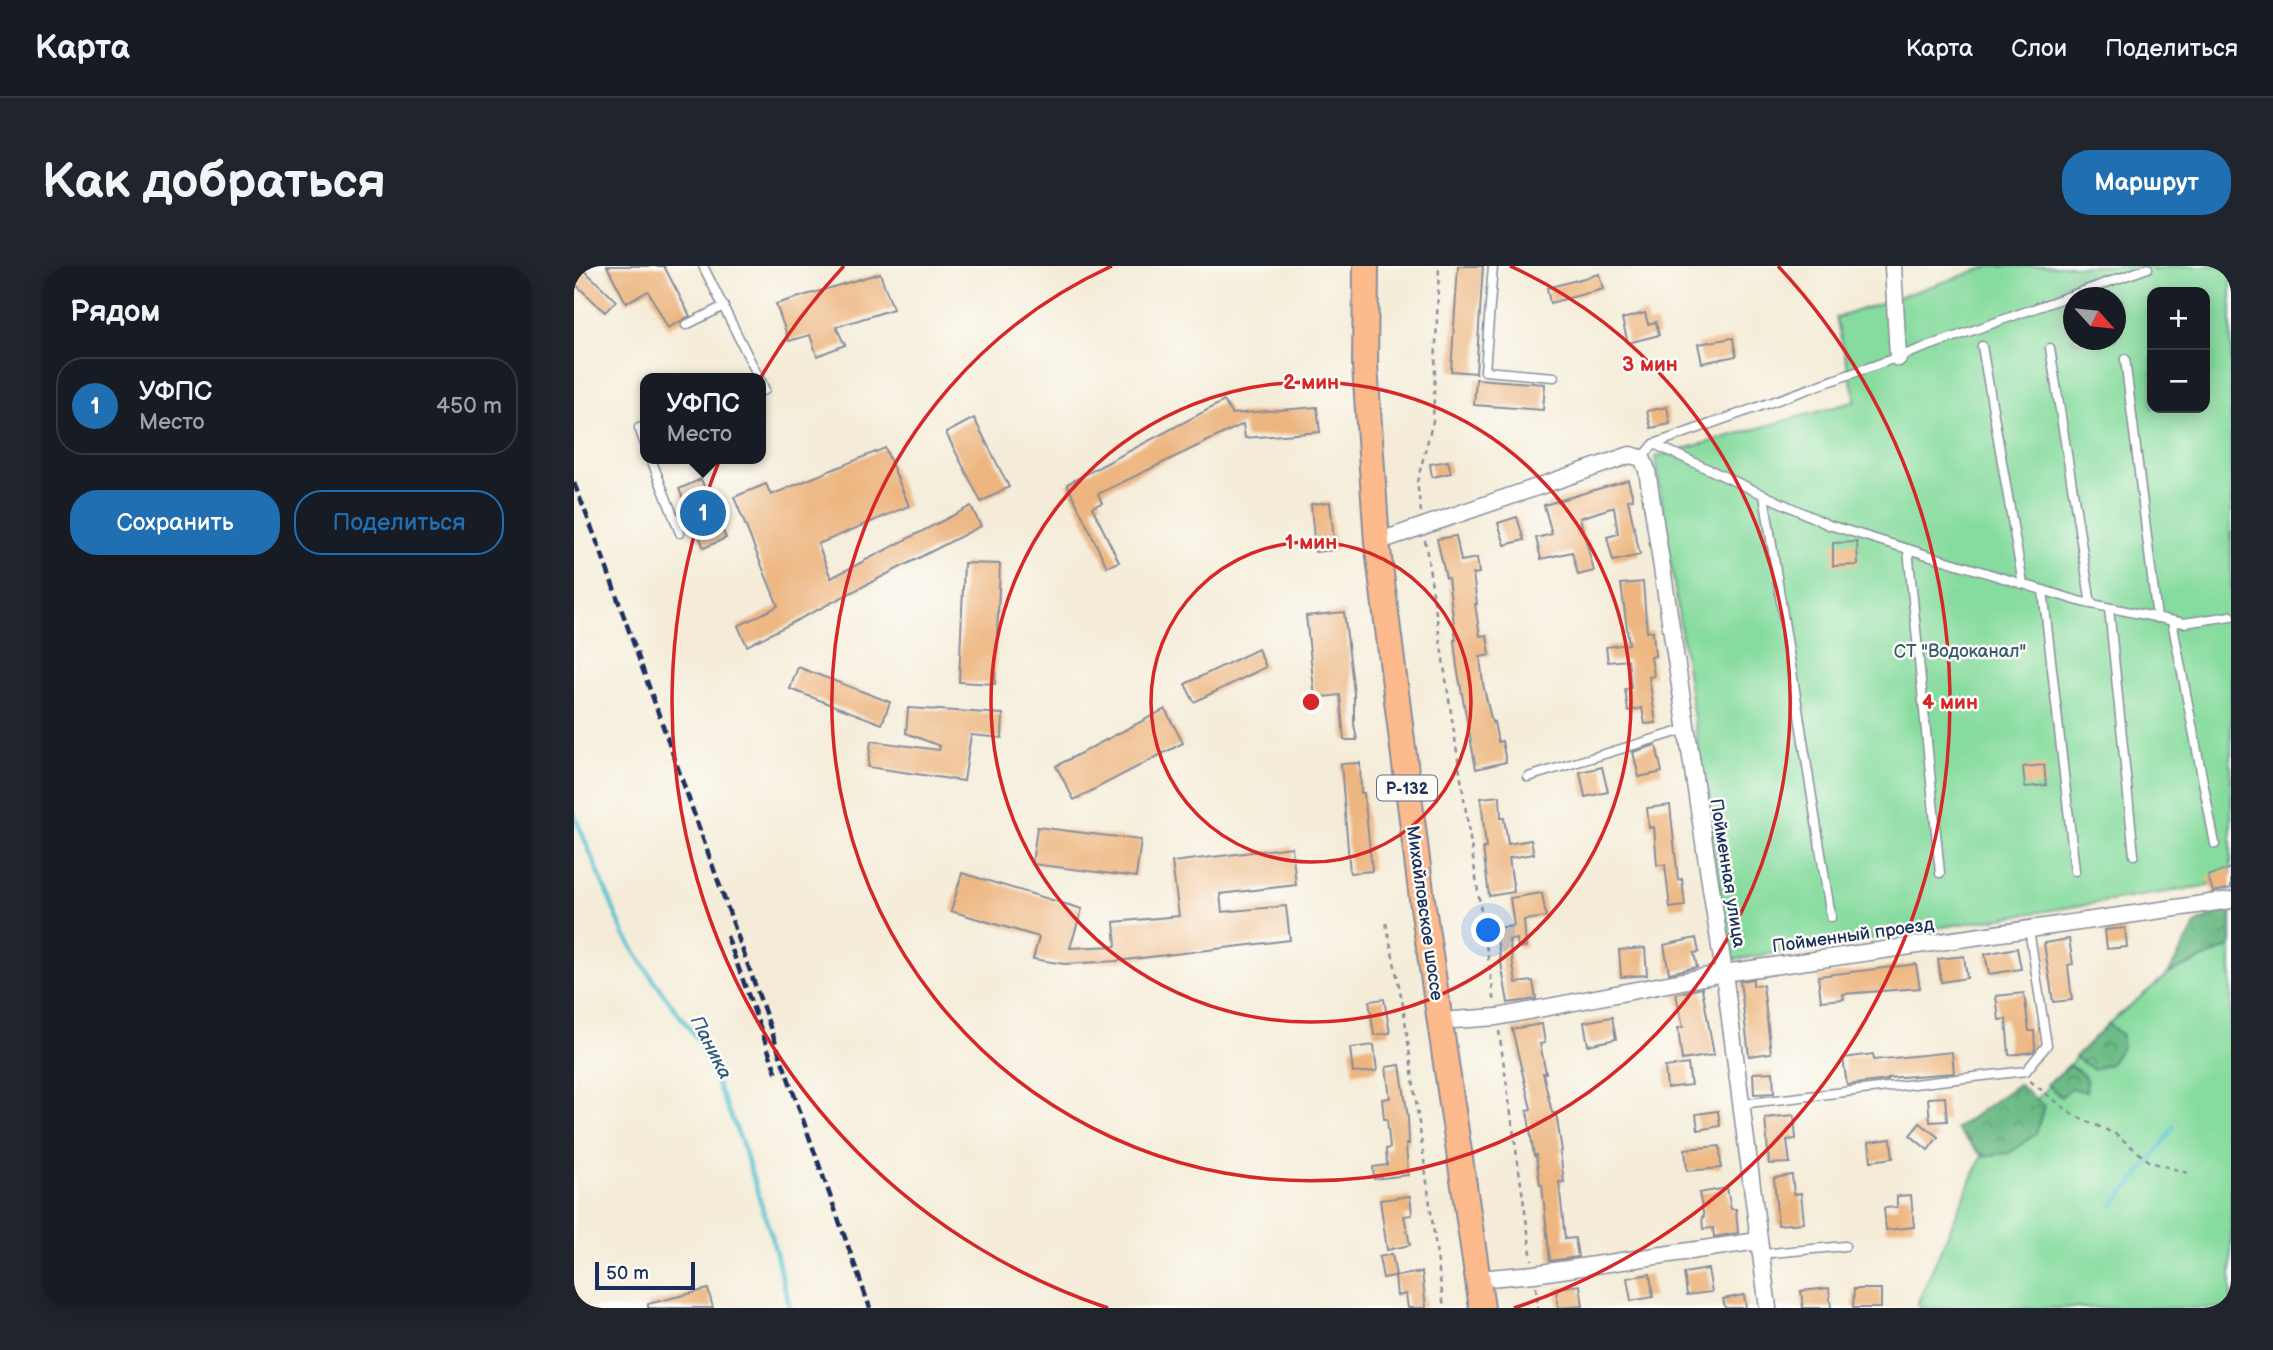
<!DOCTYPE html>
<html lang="ru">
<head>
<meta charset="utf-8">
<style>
	body { margin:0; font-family:"Balsamiq Sans",sans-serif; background:#20242c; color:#f1f3f6 }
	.controls { position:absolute; right:21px; top:21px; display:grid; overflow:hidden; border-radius:14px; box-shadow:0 4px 18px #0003 }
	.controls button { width:63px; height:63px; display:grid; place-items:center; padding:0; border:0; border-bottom:2px solid #363941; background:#171b24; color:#f1f3f6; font:35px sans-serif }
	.compass { position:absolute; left:1489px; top:21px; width:63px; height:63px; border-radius:50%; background:#171b24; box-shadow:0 4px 18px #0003; rotate:117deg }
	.scale { position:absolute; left:21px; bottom:18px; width:100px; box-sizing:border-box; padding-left:7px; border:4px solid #1b2f5e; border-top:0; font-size:19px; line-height:24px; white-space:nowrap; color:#1b2f5e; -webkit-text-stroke:5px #fdfcf7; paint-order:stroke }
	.you { position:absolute; left:915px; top:665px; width:24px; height:24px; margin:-18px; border:5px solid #fff; border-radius:50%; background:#1a73e8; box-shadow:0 0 0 10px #1a73e833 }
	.badge { display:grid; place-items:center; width:46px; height:46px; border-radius:50%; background:#1f6fb2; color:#fff; font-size:23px; font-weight:700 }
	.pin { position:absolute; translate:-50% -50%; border:4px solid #fff; box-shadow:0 2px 7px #0006 }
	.popup { position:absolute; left:66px; top:107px; width:126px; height:91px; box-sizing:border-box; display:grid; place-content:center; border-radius:14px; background:#171b24; filter:drop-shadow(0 2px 5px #0005); font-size:23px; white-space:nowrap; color:#9ea1a6 }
	.popup b { font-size:26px; color:#f1f3f6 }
	.popup::after { content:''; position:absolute; left:50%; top:100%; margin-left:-14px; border:14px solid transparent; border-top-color:#171b24 }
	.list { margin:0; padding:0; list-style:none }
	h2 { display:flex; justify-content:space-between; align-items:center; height:91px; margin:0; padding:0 28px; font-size:30px }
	h2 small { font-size:23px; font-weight:400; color:#9ea1a6 }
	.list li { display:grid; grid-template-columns:46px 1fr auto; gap:21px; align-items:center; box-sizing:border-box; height:98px; margin:0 14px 14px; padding:0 14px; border:2px solid #363941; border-radius:28px }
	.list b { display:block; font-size:26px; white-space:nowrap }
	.list p { margin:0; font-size:23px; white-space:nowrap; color:#9ea1a6 }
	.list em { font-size:23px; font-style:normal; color:#9ea1a6 }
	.actions { display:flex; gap:14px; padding:21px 28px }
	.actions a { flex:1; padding:16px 0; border:2px solid #1f6fb2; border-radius:28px; text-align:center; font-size:24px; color:#1f6fb2 }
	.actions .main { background:#1f6fb2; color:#fff }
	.map { position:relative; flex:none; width:1657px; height:1042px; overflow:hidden; border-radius:28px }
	header { display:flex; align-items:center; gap:42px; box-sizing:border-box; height:98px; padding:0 35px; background:#171b24; border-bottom:2px solid #363941 }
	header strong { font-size:33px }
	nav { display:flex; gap:38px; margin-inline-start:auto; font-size:24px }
	.intro { display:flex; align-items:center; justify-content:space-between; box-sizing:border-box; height:168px; padding:0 42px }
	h1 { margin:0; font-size:49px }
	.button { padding:18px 32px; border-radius:28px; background:#1f6fb2; color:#fff; font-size:24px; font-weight:700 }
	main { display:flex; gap:42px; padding:0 42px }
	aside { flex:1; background:#171b24; border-radius:28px; box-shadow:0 4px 18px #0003 }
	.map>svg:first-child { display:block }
	.green { fill:#86db9e; stroke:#50857e; stroke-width:2; fill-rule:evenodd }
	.forest { fill:url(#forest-crowns); stroke:#447572; stroke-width:2 }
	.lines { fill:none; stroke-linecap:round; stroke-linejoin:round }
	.stream { stroke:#57c3d0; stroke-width:4.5 }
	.building { fill:#edb57f }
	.lane-casing { stroke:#888e9b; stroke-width:11 }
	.street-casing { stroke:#888e9b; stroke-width:19 }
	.primary-casing { stroke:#888e9b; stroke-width:28 }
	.path { stroke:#888e9b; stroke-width:2.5; stroke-dasharray:5 5; stroke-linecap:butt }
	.lane { stroke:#fff; stroke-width:8 }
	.street { stroke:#fff; stroke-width:16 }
	.primary { stroke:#fcba8d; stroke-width:24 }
	.rail { stroke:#1b2f5e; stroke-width:4.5; stroke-dasharray:10 5; stroke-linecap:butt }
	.ring { fill:none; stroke:#d62828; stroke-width:3.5 }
	.labels { text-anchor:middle; stroke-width:5; stroke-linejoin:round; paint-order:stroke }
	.shield { fill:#fdfcf7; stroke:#5f6c8c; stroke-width:2 }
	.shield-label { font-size:16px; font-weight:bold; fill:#1b2f5e }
	.park-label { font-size:18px; fill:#365a6e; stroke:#fdfcf7 }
	.street-label { font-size:18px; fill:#1b2f5e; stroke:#fdfcf7 }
	.water-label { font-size:19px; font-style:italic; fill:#2d5b80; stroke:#fdfcf7 }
	.centre { fill:#d62828; stroke:#fdfcf7; stroke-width:3.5 }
	.ring-label { font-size:21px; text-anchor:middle; font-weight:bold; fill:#d62828; stroke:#fdfcf7; stroke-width:5; stroke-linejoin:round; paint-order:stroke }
</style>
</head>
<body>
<header>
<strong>Карта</strong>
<nav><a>Карта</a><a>Слои</a><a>Поделиться</a></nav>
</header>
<div class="intro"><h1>Как добраться</h1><a class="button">Маршрут</a></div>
<main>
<aside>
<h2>Рядом<small></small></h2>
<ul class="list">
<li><span class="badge">1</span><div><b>УФПС</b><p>Место</p></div><em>450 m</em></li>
</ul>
<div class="actions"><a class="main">Сохранить</a><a>Поделиться</a></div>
</aside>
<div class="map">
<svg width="1657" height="1042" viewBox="0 0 1657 1042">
	<defs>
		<pattern id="forest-crowns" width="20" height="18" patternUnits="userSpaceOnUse" patternTransform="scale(1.75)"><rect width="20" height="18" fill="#6cbb85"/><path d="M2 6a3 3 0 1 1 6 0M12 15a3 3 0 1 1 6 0" fill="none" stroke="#589870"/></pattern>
	</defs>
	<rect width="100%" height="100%" fill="#fdfcf7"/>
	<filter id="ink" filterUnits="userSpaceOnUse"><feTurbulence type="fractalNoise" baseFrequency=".0143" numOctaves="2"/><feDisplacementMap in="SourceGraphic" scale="14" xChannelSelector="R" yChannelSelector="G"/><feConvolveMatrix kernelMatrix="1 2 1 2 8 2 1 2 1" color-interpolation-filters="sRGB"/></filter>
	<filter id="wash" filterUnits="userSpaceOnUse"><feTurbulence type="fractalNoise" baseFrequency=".00686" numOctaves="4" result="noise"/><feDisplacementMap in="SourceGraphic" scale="28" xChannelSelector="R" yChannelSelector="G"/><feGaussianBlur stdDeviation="1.57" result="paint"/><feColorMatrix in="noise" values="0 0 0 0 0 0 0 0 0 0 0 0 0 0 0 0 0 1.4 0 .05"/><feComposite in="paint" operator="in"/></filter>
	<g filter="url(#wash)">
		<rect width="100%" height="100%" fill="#f4ecd8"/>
		<g class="green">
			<path d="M1417,0H1579L1580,5L1593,0H1657V609L1631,620L1156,694L1081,191L1282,135L1262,52ZM1578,26H1631V142H1578ZM1500,32H1542V74H1500Z"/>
			<polygon points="1657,680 1657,1042 1345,1042 1344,1036 1408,890 1534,758 1594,708"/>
		</g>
		<g class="forest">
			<polygon points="1655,640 1657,640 1657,680 1594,708 1623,657"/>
			<polygon points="1534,758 1548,769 1548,781 1536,798 1519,803 1501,791"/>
			<path d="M1496,800C1508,807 1515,811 1512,826L1497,822L1487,831L1473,818Z"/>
			<polygon points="1444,818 1470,840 1462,868 1435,887 1408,890 1382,863"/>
		</g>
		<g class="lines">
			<g class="stream">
				<polyline points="0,548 50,668 78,712 124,774 168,877 198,972 216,1042"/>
				<polyline points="1538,940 1576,896 1600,860"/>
			</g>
		</g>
		<g id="blocks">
			<g class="building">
				<polygon points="33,0 90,0 116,50 94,62 74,25 52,37"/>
				<polygon points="884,0 909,0 902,107 877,105"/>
				<polygon points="7,1 42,35 31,46 0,17 0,8"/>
				<polygon points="306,7 319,43 262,61 271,79 243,90 236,69 215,75 202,38"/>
				<polygon points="1025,8 1029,23 976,37 973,22"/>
				<polygon points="1071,47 1074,58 1082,56 1085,69 1054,77 1048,53"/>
				<polygon points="1159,72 1162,90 1128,97 1124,78"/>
				<polygon points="902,113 971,118 969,144 900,139"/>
				<polygon points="650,135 658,148 743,141 746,166 671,172 669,158 524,228 528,237 518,241 545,296 533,301 493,218"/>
				<polygon points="1093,141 1096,158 1077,162 1073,145"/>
				<polygon points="400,152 435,221 407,236 372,167"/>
				<polygon points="311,182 335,240 244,278 257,312 397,240 407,260 173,380 164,360 204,340 160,231 192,218 197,229"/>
				<polygon points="874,195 877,207 858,211 856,198"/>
				<polygon points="127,213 152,272 130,282 105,223"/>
				<polygon points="1054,214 1059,233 1054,234 1066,289 1039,295 1033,271 1044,268 1040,241 1006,252 1020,305 1004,309 998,286 967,293 962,272 978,268 970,239"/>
				<polygon points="756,236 761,284 741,286 737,238"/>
				<polygon points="943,251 950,274 931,279 924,257"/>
				<polygon points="882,270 887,295 903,292 905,307 899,308 903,338 901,338 906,370 913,369 916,389 906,391 909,418 918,457 920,456 924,476 928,475 932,496 902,503 883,401 880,374 882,374 874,312 872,312 863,273"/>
				<polygon points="1283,276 1284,299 1259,300 1259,277"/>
				<polygon points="390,297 426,298 421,418 385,416"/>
				<polygon points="1069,316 1073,366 1079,365 1081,390 1077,391 1080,410 1075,411 1082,457 1071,458 1068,442 1054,445 1051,423 1057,422 1054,394 1034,396 1032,381 1055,378 1047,318"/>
				<polygon points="770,346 780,427 780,458 783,474 770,474 766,429 741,432 732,350"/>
				<polygon points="684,383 692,401 620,436 611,418"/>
				<polygon points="224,401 316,436 308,458 216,423"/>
				<polygon points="334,442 429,448 428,472 397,469 390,515 294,501 297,475 365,484 366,480 332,467"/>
				<polygon points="591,443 609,477 500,534 482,500"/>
				<polygon points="1082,479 1088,506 1065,511 1059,486"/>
				<polygon points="786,497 787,527 790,527 798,605 776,607 767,498"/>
				<polygon points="1470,499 1472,519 1451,521 1449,501"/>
				<polygon points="1028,501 1034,526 1011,531 1006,506"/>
				<polygon points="926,530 927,552 930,552 934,578 957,574 960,588 935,592 940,626 915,630 909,582 912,582 907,532"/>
				<polygon points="1096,539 1104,614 1108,613 1111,640 1096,642 1091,599 1083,599 1080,561 1075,562 1073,542"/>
				<polygon points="463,561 567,574 562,611 458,598"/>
				<polygon points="718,581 722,619 646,628 648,646 712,640 716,674 543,695 490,698 459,693 465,671 377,645 388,607 508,643 496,682 542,680 540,656 605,650 598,596"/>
				<polygon points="1657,602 1657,622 1639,626 1634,610"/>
				<polygon points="968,627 972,651 950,654 952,681 944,682 943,673 935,674 942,717 959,715 962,733 934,737 921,662 940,660 936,632"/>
				<polygon points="1551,662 1553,681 1533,683 1531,664"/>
				<polygon points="1122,672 1125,686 1120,687 1123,701 1095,707 1090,679"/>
				<polygon points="1495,673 1499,698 1494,699 1498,734 1479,736 1470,677"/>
				<polygon points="1071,682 1073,709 1047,711 1045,684"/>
				<polygon points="1443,682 1447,703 1415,708 1411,688"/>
				<polygon points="1390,690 1393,712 1367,716 1364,693"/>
				<polygon points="1342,698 1346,722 1269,728 1270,733 1247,735 1244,710"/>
				<polygon points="1179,713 1179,720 1189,719 1197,787 1175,790 1166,715"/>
				<polygon points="1128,722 1140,789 1108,794 1104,762 1109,761 1102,728"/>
				<polygon points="1450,727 1455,765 1460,765 1461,783 1459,786 1435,789 1432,753 1425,754 1422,730"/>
				<polygon points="810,733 816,767 800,769 795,735"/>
				<polygon points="1038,751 1042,773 1014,779 1010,756"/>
				<polygon points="968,758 971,777 966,778 972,807 969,807 978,847 982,847 988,885 986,886 990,916 985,916 991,973 1001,972 1004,991 976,995 968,919 966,919 962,889 960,890 953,844 957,843 938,763"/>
				<polygon points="800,779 803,805 779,807 776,782"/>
				<polygon points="1378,786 1380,807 1314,812 1314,814 1273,819 1269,792 1299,788 1300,794"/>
				<polygon points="1114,798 1117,819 1093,822 1091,801"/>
				<polygon points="826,799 834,851 835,878 832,878 834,909 800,913 799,901 813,899 812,883 816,882 813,853 810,853 808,833 816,832 812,801"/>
				<polygon points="1199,806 1200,827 1180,828 1179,807"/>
				<polygon points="1371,831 1373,855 1356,856 1354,832"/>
				<polygon points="1144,845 1146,860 1124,864 1122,848"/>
				<polygon points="1220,849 1222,873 1213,874 1216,897 1195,898 1191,852"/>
				<polygon points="1346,857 1364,871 1354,884 1336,869"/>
				<polygon points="1317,873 1319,892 1297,895 1295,876"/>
				<polygon points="1146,880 1147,902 1113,905 1111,883"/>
				<polygon points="1218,909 1220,928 1227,927 1230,957 1204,959 1200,912"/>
				<polygon points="1153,922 1157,943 1162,943 1164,967 1140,971 1139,962 1129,963 1128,951 1130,951 1125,927"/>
				<polygon points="1337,929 1340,961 1312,964 1310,942 1323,941 1323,930"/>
				<polygon points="836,930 838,949 830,950 836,979 813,984 806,934"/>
				<polygon points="818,988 822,1010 848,1006 852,1042 834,1042 832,1028 823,1030 821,1010 809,1012 805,991"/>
				<polygon points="1134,1003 1138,1026 1113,1029 1110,1007"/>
				<polygon points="1076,1008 1079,1031 1057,1035 1053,1012"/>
				<polygon points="1006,1019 1009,1040 984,1042 982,1022"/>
				<polygon points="1255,1022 1257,1042 1229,1042 1227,1025"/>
				<polygon points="134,1023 139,1042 74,1042 74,1038"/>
				<polygon points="1280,1023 1307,1023 1307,1042 1279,1042"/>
				<polygon points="1170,1029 1172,1042 1151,1042 1149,1033"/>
			</g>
		</g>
	</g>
	<g filter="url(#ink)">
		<use href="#blocks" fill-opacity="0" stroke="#888e9b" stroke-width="2"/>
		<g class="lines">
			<g class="lane-casing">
				<g id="lane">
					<polyline points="129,0 185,112"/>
					<polyline points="919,0 911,105 980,111"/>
					<polyline points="112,59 150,40"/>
					<polyline points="1408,80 1449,318"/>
					<polyline points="1476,82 1517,338"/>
					<polyline points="1551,93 1583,352"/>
					<polyline points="187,115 191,124 187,125"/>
					<polyline points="71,160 65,162 71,179"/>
					<polyline points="1080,178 1255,259 1508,336 1610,357 1657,350"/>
					<polyline points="1068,192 1080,178 1574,2"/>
					<polyline points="77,193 106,267"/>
					<polyline points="1190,229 1257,651"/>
					<polyline points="1334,283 1366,607"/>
					<polyline points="1469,324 1501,605"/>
					<polyline points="1535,342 1560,589"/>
					<polyline points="1598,355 1641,578"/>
					<polyline points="954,511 1113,463"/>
					<polyline points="1167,838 1452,805 1473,779 1455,663"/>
					<polyline points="1187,988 1271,980"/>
				</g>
			</g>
			<g class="street-casing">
				<g id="street">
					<polyline points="1319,0 1324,92"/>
					<polyline points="803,276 1056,189 1068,192 1073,204 1150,707 1194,1042"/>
					<polyline points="866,755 923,751 1150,707 1657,634"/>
					<polyline points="904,1013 960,1008 1184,975"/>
				</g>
			</g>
			<g class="primary-casing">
				<polyline id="primary" points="792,0 791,100 803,276 849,641 908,1042"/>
			</g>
			<g class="path">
				<polyline points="847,246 843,216 859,155 865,0"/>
				<polyline points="851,274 921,738"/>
				<polyline points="812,657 829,739 870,1042"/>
				<polyline points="925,765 958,994"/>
				<polyline points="1456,815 1498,848 1543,869 1576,896 1614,907"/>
				<polyline points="962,1021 964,1042"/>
			</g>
			<use href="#lane" class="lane"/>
			<use href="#street" class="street"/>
			<use href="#primary" class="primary"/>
			<g class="rail">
				<polyline points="0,217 27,286 296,1042"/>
				<polyline points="153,670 204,811"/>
			</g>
		</g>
	</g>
	<g class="ring">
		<circle cx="737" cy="436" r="160"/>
		<circle cx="737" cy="436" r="320"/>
		<path d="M936 0A479 479 0 1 1 538 0"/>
		<path d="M534 1042A639 639 0 0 1 270 0M1204 0A639 639 0 0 1 940 1042"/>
	</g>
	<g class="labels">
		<rect class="shield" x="803" y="509.5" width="60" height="25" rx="5"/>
		<g class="shield-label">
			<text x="833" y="528">Р-132</text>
		</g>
		<g class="park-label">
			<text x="1386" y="391">СТ "Водоканал"</text>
		</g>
		<g class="street-label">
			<text transform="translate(1154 607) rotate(81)" y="6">Пойменная улица</text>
			<text transform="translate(851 647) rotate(82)" y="6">Михайловское шоссе</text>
			<text transform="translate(1279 669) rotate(-8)" y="6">Пойменный проезд</text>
		</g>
		<g class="water-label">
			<text transform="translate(138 781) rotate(63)" y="7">Паника</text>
		</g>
	</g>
	<circle cx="737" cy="436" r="10" class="centre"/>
	<g class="ring-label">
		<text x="1076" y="105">3 мин</text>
		<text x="737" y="123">2 мин</text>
		<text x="737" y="283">1 мин</text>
		<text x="1376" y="443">4 мин</text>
	</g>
</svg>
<div class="controls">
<button>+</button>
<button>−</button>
</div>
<svg class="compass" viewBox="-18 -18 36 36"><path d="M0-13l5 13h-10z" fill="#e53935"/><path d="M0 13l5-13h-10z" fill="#9ea1a6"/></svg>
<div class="scale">50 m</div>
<div class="you"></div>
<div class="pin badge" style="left:129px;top:247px">1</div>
<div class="popup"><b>УФПС</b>Место</div>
</div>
</main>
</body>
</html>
